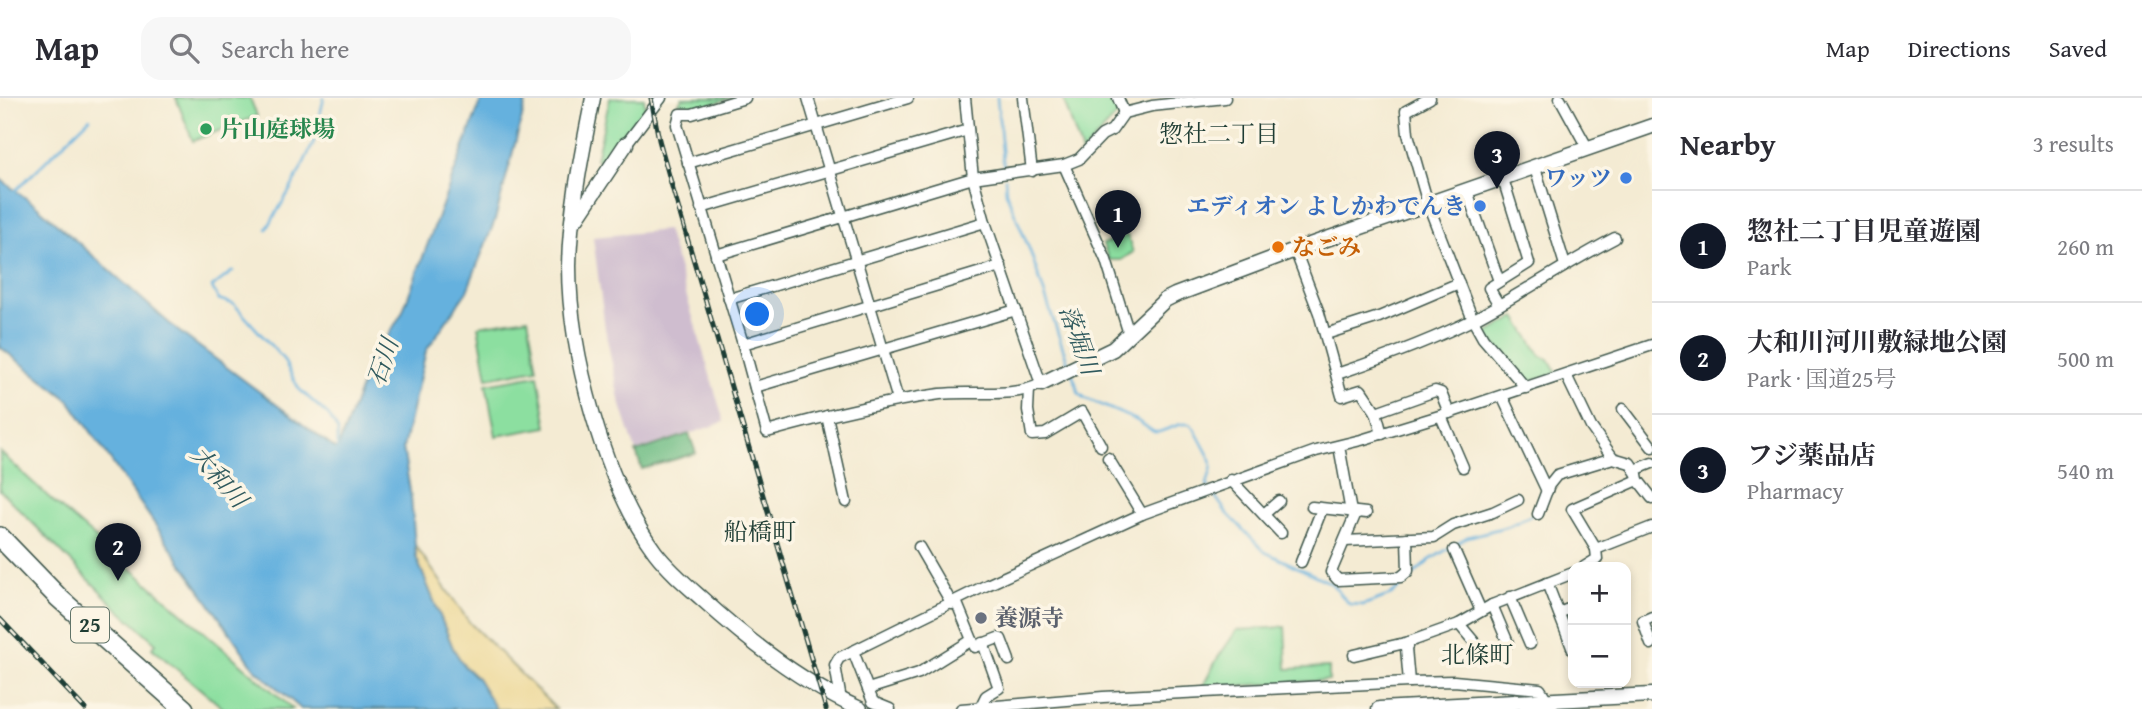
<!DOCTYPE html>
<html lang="en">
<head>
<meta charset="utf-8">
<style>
	body { margin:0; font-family:"Gentium Book Plus","Noto Serif JP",serif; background:#f7f7f7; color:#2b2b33 }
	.controls { position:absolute; right:21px; bottom:21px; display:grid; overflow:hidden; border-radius:14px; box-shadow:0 4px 10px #0003 }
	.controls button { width:63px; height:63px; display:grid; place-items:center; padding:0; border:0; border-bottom:2px solid #e1e1e2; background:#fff; color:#2b2b33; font:35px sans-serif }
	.you { position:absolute; left:758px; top:217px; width:24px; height:24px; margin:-18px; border:5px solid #fff; border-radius:50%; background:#1a73e8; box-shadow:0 0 0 10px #1a73e833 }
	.badge { display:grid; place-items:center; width:46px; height:46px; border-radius:50%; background:#111827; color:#fff; font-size:23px; font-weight:700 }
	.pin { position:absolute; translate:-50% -58px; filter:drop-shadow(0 2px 4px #0008) }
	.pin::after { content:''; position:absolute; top:37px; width:24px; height:21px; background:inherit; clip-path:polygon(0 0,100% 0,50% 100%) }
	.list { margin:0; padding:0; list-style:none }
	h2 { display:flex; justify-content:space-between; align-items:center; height:91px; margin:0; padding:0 28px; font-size:30px }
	h2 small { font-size:23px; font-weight:400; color:#7c7c81 }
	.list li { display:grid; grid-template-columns:46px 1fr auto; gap:21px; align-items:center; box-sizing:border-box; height:112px; padding:0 28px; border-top:2px solid #e1e1e2 }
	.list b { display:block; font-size:26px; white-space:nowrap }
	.list p { margin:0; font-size:23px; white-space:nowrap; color:#7c7c81 }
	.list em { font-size:23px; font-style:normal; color:#7c7c81 }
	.icon { flex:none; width:38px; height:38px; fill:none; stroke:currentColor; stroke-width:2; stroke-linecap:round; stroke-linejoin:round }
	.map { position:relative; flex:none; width:1652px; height:611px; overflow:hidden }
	header { display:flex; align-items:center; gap:42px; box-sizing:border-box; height:98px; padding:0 35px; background:#fff; border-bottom:2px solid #e1e1e2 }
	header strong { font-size:33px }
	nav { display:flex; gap:38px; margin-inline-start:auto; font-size:24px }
	.search { width:490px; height:63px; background:#f7f7f7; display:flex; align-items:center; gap:18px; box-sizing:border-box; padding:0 24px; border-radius:21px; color:#7c7c81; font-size:26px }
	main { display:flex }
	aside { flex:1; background:#fff }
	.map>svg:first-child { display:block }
	.industrial { fill:#cfbdcf }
	.green { fill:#8cdfa0; stroke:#568e6a; stroke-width:2 }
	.forest { fill:#71be86; stroke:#487e5d; stroke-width:2 }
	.sand { fill:#eeda9e; stroke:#868c69; stroke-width:2 }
	.water { fill:#65b1de; stroke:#427789; stroke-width:2 }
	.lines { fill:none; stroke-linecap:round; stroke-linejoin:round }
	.stream { stroke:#65b1de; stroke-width:2.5 }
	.minor-casing { stroke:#3f574c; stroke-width:13 }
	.tertiary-casing { stroke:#3f574c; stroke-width:17 }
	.trunk-casing { stroke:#3f574c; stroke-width:22 }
	.minor { stroke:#fff; stroke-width:10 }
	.tertiary { stroke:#fff; stroke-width:14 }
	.trunk { stroke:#fff; stroke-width:19 }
	.rail-casing { stroke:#1f3d34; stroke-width:5 }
	.rail { stroke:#fcf5e5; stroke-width:2.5; stroke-dasharray:8; stroke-linecap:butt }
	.leisure-dot { fill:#2e9e5b; stroke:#fcf5e5; stroke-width:2.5 }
	.shop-dot { fill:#3f7fe0; stroke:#fcf5e5; stroke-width:2.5 }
	.food-dot { fill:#e8710a; stroke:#fcf5e5; stroke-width:2.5 }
	.worship-dot { fill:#6b7280; stroke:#fcf5e5; stroke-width:2.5 }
	.labels { text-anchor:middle; stroke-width:7; stroke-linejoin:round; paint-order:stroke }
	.shield { fill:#fcf5e5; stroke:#617469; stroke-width:2 }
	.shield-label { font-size:21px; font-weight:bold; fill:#1f3d34 }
	.leisure-label { font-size:23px; font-weight:bold; fill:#27864d; stroke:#fcf5e5; text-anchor:start }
	.shop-label { font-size:23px; font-weight:bold; fill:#366cbe; stroke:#fcf5e5; text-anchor:end }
	.food-label { font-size:23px; font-weight:bold; fill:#c56008; stroke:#fcf5e5; text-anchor:start }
	.worship-label { font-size:23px; font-weight:bold; fill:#5b616d; stroke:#fcf5e5; text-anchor:start }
	.neighbourhood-label { font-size:24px; fill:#1f3d34; stroke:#fcf5e5 }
	.water-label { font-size:24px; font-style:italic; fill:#305a5e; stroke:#fcf5e5 }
</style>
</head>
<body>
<header>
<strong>Map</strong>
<div class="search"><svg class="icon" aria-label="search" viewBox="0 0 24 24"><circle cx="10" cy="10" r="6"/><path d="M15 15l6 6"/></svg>Search here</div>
<nav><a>Map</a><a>Directions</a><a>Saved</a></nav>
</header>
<main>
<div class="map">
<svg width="1652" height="611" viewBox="0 0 1652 611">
	<rect width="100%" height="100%" fill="#fcf5e5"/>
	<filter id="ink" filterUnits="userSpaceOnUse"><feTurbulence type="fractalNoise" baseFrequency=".0143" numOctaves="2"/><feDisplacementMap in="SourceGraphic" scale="14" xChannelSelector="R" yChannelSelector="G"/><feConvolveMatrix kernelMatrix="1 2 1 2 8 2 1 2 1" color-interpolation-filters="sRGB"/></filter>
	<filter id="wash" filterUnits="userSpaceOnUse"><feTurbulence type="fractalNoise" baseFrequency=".00686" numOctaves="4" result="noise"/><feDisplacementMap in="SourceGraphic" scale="28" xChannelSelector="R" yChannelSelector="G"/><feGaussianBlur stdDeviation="1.57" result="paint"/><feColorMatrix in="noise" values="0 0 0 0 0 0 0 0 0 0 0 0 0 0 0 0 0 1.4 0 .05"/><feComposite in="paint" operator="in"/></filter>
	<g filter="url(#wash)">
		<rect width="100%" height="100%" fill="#f4ebd3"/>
		<polygon class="industrial" points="667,132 724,324 636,354 619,301 605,230 593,139"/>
		<g class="green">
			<polygon points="176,0 250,0 257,18 193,43"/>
			<polygon points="610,0 644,0 646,16 603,63 596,61"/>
			<polygon points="682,0 732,0 694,11 679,5"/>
			<polygon points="1063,0 1115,0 1118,16 1082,55"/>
			<polygon points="1127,137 1133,154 1121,162 1109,162 1103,146"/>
			<polygon points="1516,219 1541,258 1549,261 1557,275 1527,285 1486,236"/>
			<polygon points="528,220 537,271 487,280 478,228"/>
			<polygon points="538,277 547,329 496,338 486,286"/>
			<polygon points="0,354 55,405 293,611 224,611 152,550 156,545 117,510 0,392"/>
			<polygon points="1285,529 1287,571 1329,569 1329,582 1202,590 1217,561 1237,532"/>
		</g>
		<polygon class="forest" points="689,336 696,355 642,371 636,354"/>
		<polygon class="sand" points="415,447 470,525 556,611 496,611 477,580 464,568 453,550 416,459"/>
		<polygon class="water" points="482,0 527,0 495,122 467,193 426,253 403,350 411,399 416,459 453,550 464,568 477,580 496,611 301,611 255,571 69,302 0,249 0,81 38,109 177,232 337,352 367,273 402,215"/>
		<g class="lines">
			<g class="stream">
				<polyline points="997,0 1004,73"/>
				<polyline points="1005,80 1006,94 1030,153 1068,265"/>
				<polyline points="15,93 90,20"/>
				<polyline points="267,131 294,85 313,46 324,0"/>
				<polyline points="233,173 212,189 218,201 234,206 283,261 299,291 329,318 338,333 337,353"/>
				<polyline points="1072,275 1079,295 1085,300 1136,322 1154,334 1159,334 1181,326 1189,326 1194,330 1211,362 1212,368 1207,387 1209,389"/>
				<polyline points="1213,395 1226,414 1265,454 1331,485 1349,506 1363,507 1391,497 1430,462 1467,439 1509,428 1534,416"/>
			</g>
		</g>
	</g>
	<g filter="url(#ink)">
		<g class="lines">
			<g class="minor-casing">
				<g id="minor">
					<path d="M745,0L692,16H680L677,27L743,246L767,334C824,318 881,304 940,296C974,292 1011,301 1041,286L985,124L973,80L965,0"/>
					<polyline points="808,0 898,302"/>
					<polyline points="1023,0 1032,73"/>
					<polyline points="1118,0 1124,15"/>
					<polyline points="1430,0 1406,13 1408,36 1428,106 1473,222 1483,240 1526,290"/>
					<polyline points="1560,0 1588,51"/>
					<polyline points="626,46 661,0"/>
					<polyline points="688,65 908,0"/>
					<polyline points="1064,67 1106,162 1129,236"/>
					<polyline points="1535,70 1565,167"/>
					<polyline points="1467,93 1499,183"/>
					<polyline points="701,110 968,32"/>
					<polyline points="1295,152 1319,215 1342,298 1361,292 1376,314 1382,336"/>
					<polyline points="716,157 973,80 1064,67 1079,61 1102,37 1112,32 1124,15 1152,8 1225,0"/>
					<polyline points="729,201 985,124"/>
					<polyline points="1499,207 1489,190 1529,165 1503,81"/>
					<polyline points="1326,236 1379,219 1459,185"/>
					<polyline points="743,246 1001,168"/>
					<path d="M1337,276C1384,260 1431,243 1476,220C1523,195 1567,165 1615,140"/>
					<polyline points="1566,277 1591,329 1613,360"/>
					<polyline points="755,289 1016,212"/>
					<polyline points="1029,291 1028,312 1032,337 1045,336 1082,314 1101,348"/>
					<polyline points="1502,298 1547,393"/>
					<polyline points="1623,311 1652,349"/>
					<polyline points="1376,314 1435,293 1441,295 1449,315"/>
					<polyline points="827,318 846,404"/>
					<polyline points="1441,318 1463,369"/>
					<polyline points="1339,348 1351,414"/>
					<polyline points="1108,360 1142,416"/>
					<polyline points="1635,372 1652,365"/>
					<polyline points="1231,382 1281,435"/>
					<polyline points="1312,409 1366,415"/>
					<polyline points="1356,415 1331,474 1338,482 1401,479 1408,473 1407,440"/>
					<polyline points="1264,416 1279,403"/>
					<polyline points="1538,416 1549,387 1557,377 1613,360 1630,365 1637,376 1638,382 1652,400"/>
					<polyline points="1345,443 1434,439 1453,427 1493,414 1518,402"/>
					<polyline points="919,449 952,506"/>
					<polyline points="1596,451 1572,411 1638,382"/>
					<polyline points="1454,452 1481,513"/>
					<polyline points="1301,464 1322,411"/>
					<polyline points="1584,469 1597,461 1596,451 1652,429"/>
					<polyline points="1547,485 1573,552"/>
					<polyline points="1510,499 1530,546"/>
					<polyline points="956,503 975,549 998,540 1001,541 1009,562"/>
					<polyline points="1492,507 1508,545"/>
					<polyline points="1559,515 1573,509"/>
					<polyline points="1459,526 1486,558"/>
					<polyline points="1651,546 1643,523 1652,519"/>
					<polyline points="853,553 873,604 890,611"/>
					<polyline points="1354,557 1409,544"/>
					<polyline points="1409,584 1406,550 1409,544 1459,526 1492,507 1573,475"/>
					<polyline points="868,591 919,575 972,542"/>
					<polyline points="841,602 835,567 839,560 987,487 1142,416 1316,353 1361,342 1449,315 1652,247"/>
					<polyline points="980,610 986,598 999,590 983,545"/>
					<polyline points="961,611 1103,599 1409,584 1454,583 1540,591 1547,602"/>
				</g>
			</g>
			<g class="tertiary-casing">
				<g id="tertiary">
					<path d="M593,0C582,55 570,112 569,168C569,253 604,385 655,454C668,471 684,485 700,499C747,542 802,585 860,611"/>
					<polyline points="576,121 626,46"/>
					<polyline points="1041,286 1113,251 1165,202 1175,197 1295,152 1652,28"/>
					<polyline points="1379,611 1652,597"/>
				</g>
			</g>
			<g class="trunk-casing">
				<polyline id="trunk" points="0,439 59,500 184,611"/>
			</g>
			<use href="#minor" class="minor"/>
			<use href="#tertiary" class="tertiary"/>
			<use href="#trunk" class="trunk"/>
			<g class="rail-casing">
				<g id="rail">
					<polyline points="651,0 659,42 673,92 826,611"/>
					<polyline points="0,521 85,611"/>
				</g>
			</g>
			<use href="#rail" class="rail"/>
		</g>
	</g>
	<circle class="leisure-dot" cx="206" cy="31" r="7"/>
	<g class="shop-dot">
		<circle cx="1626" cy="80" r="7"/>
		<circle cx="1480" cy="108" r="7"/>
	</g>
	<circle class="food-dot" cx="1278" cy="149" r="7"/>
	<circle class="worship-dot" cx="981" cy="520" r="7"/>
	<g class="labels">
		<rect class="shield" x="71" y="509.5" width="38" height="35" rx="5"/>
		<g class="shield-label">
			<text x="90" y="534">25</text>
		</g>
		<g class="leisure-label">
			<text x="220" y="39">片山庭球場</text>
		</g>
		<g class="shop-label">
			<text x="1612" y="88">ワッツ</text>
			<text x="1466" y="116">エディオン よしかわでんき</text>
		</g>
		<g class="food-label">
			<text x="1292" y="157">なごみ</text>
		</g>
		<g class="worship-label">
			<text x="995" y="528">養源寺</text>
		</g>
		<g class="neighbourhood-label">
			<text x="1219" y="44">惣社二丁目</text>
			<text x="760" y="442">船橋町</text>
			<text x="1477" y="565">北條町</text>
		</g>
		<g class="water-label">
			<text transform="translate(1079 242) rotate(70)" y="8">落堀川</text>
			<text transform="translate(383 264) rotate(-71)" y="8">石川</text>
			<text transform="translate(219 379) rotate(49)" y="8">大和川</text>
		</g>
	</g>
</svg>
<div class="controls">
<button>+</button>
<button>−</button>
</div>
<div class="you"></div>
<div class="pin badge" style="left:1118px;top:150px">1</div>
<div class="pin badge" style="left:118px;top:483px">2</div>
<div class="pin badge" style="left:1497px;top:91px">3</div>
</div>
<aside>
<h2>Nearby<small>3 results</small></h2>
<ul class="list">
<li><span class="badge">1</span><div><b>惣社二丁目児童遊園</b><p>Park</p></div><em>260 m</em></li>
<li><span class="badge">2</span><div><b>大和川河川敷緑地公園</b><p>Park · 国道25号</p></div><em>500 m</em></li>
<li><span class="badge">3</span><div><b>フジ薬品店</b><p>Pharmacy</p></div><em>540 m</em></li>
</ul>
</aside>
</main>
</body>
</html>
